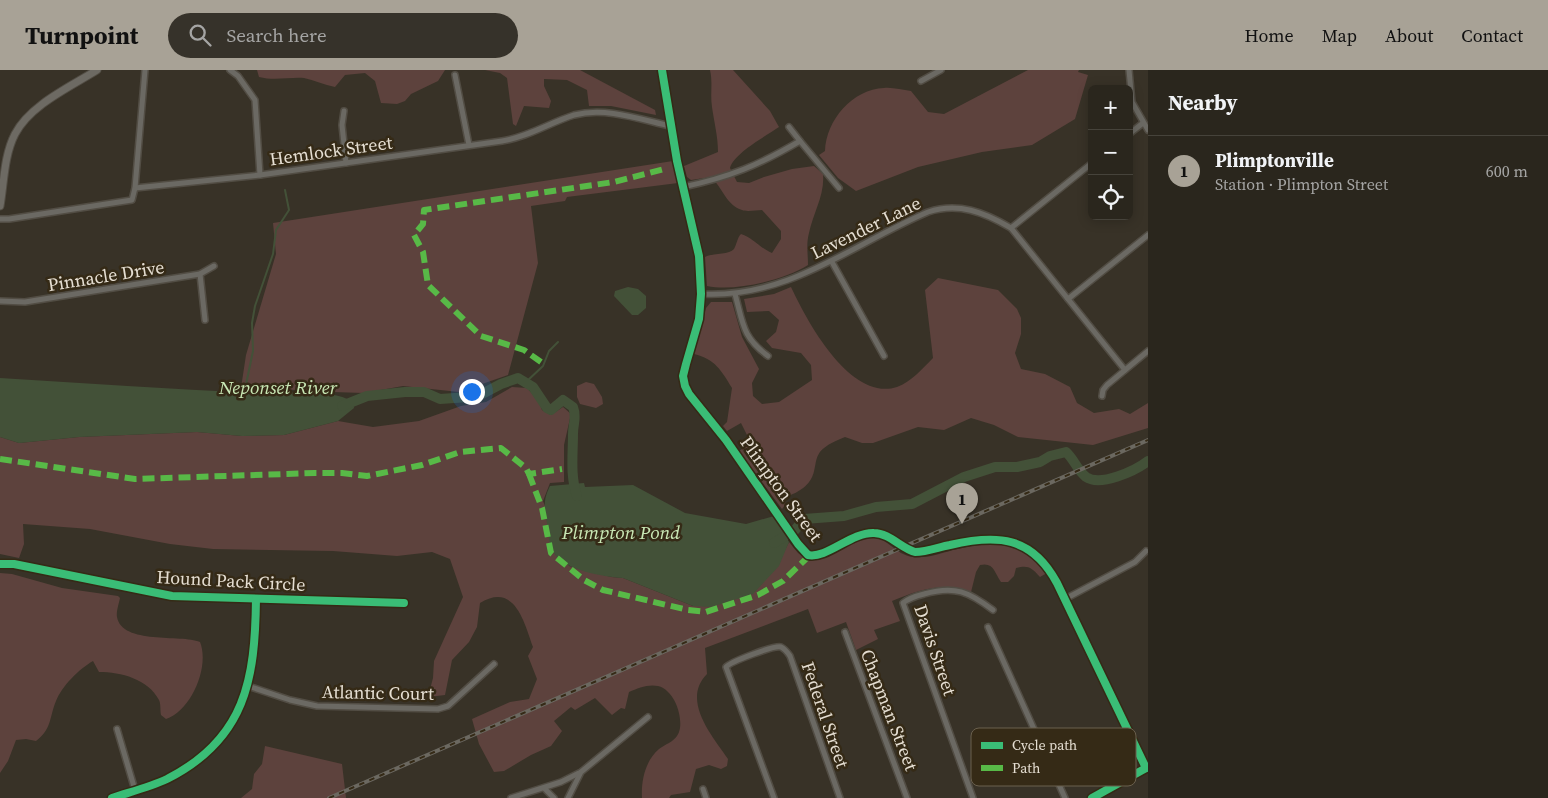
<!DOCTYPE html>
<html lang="en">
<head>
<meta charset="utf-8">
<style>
	body { margin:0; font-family:"Source Serif 4",serif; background:#36322a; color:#f1f3f6 }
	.controls { position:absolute; right:15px; top:15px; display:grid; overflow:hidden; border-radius:8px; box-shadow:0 2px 12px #0003 }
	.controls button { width:45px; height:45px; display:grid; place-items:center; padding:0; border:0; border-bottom:1px solid #46433b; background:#2a261d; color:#f1f3f6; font:25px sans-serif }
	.you { position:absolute; left:471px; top:321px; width:18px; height:18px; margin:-12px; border:4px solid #fff; border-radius:50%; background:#1a73e8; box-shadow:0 0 0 8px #1a73e833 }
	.badge { display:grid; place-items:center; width:32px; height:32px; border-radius:50%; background:#a8a296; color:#111; font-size:16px; font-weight:700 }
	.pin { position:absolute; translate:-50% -41px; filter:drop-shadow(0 1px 2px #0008) }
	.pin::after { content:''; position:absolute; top:26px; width:18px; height:15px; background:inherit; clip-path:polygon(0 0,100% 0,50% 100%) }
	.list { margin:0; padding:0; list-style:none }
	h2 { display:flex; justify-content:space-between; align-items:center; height:65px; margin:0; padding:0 20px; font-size:21px }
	h2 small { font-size:16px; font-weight:400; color:#a5a5a4 }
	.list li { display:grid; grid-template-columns:32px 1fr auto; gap:15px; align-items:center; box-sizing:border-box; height:70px; padding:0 20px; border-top:1px solid #46433b }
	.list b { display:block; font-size:19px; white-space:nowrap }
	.list p { margin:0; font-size:16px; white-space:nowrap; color:#a5a5a4 }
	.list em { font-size:16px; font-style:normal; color:#a5a5a4 }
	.icon { flex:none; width:28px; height:28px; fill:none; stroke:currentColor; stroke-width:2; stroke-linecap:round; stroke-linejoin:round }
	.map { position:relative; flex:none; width:1148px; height:728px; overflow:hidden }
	header { display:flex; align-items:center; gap:30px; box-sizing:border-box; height:70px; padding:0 25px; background:#a8a296; color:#111 }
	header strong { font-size:24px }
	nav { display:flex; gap:28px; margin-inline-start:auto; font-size:18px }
	.search { width:350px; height:45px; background:#36322a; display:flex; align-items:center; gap:12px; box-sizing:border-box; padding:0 18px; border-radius:28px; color:#a5a5a4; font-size:19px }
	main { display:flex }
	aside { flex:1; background:#2a261d }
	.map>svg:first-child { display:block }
	.green { fill:#5d423d }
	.water { fill:#435138 }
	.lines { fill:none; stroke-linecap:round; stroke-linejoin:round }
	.stream { stroke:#435138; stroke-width:2 }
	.river { stroke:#435138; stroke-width:10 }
	.street-casing { stroke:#524d44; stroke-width:8 }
	.secondary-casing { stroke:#524d44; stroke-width:9 }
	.street { stroke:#6b6963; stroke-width:5 }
	.secondary { stroke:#6d6a63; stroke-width:7 }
	.rail-casing { stroke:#6b6860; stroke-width:4 }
	.rail { stroke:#352a16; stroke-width:2; stroke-dasharray:5.5; stroke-linecap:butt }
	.quiet { stroke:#58b947; stroke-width:6; stroke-dasharray:12 6; stroke-linecap:butt }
	.cycleway-casing { stroke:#352a16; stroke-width:11 }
	.cycleway { stroke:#3abd76; stroke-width:8 }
	.labels { text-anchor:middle; stroke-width:5; stroke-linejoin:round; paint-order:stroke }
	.street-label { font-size:18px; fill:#e5ded2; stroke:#352a16 }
	.water-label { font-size:19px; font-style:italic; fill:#c9e8b5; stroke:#352a16 }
	.key { fill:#352a16; stroke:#6a604e; stroke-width:1 }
	.key-label { font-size:14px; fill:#e5ded2 }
</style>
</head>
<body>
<header>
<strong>Turnpoint</strong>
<div class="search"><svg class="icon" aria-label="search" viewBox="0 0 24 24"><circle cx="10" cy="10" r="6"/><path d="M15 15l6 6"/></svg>Search here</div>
<nav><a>Home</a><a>Map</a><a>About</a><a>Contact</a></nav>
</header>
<main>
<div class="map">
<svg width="1148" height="728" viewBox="0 0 1148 728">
	<rect width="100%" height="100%" fill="#383227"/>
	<g class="green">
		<path d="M257,0H445L438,11L411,24L405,31L397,34L381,33L375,11L365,3L345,5L335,17C324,15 314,10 304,8C289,7 274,11 259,7Z"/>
		<polygon points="485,0 580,0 655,40 656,45 611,36 589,36 587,20 567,10 544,9 544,16 551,31 549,38 524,36 516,56 513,54 507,8 500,3"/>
		<path d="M710,0H733L770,41L779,57C766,66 734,83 730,98L737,112L749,113L764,107L792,99L814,96L823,104C825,125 813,143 809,163C806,174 808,184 808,195C784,210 736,222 707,216L705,187C712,183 729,185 734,179C737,174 737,168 741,164C753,168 760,178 772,183L781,169V161L762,140C756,140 747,142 742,140C727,136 722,117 711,107L691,110L687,107L684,96L718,82C718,66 714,52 712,37C710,24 713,13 710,0Z"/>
		<path d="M1028,0H1079L1078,2L1088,5L1075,49L1032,75L982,82L918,97L856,121L838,108L819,85L825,81C826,50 853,19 884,18C892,17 902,20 911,21L928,42L944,44Z"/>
		<polygon points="673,91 678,113 567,127 565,131 531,136 538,193 508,305 459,322 403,316 364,323 301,321 273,317 260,316 252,320 241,318 246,285 276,184 273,153"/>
		<path d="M938,208L998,220L1017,239L1021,248V264L1015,283L1021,299L1045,304L1070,317L1077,333L1094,343L1119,339L1130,344L1148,333V358L1093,375L1018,367L994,355L971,348L944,360L918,357L873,373H862L845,367C838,370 830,373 824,378C807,391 827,412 786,427L785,435L782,439L739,381L751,373L741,353L727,361L723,356L727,352L732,318C721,300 715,289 694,284L706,238L711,232H732L742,267L759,299L752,313L753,326L762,334L779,332L812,310L811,295L801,283L772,278L766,271L776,262L779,250L769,241L747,242L744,229L774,224L791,217C807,251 850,332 897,317C911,312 923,298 933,288L925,220Z"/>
		<polygon points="586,312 594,314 602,327 603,334 596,338 580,334 577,327 577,316"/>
		<path d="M512,317L527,318L538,330L542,340L551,345L563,337L571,344L564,375V412L550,413L543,431L569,496L611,507L623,508L693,536L786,478L789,472L798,483L808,490C830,489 845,469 865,466C885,463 894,485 913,487C928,489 943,482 958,479C993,470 1025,472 1047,503L1040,507C1031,497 1028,495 1016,498L1014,506L1008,512H1001C994,502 994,492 980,495L976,502L971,522C943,511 919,520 892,531L900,551L874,560L878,569L856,580L846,552L817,563L808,539L705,578L707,604C681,630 712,666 728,689L727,696L721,699L709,695L696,699L690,722L671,725L669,728H642C641,711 645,691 659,679C667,673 678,671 680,658C682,644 674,620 658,616C648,614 638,618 629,622L625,639L621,638L612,645L595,628L575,640L571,637L554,651L562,661L551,676L531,685L504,701L494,702L479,674L472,649L510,632L529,629L537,609L528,586L533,577C524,552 515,512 480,533L477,557L469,572L452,590L445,625L428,627L433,608L434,591L463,527L450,489L432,482L397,486L333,481L213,479L170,474L90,459L23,454L24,474L19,488L0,484V367L19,373L79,367L197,362L242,366L284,365L338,351L373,357L419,351L461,336L486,332Z"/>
		<path d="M0,503L12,504L62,518L118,526L120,528C119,533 116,542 117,547C122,575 181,564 200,572C210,597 191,641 166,649L161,645C160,640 161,634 159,630C148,609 121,602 99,602L93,591C79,599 62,616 56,631C49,648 52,659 36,671L26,669L16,670L8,691L0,703Z"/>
		<polygon points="265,676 342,694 346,728 241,728 252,719 254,704 262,694"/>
	</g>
	<g class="water">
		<polygon points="628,217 638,219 646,226 646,238 638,245 632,245 614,226 615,221"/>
		<path d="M0,308C85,313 170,319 256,323C285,325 328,317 353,332L354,338L338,351L284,365L242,366L197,362L79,367L19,373L0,367Z"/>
		<path d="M584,413L585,417L633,415L685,443L746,454L774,446L789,472L779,496L753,524L711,537L693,536L623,508C604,507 561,500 552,480C549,473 548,461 547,453C544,438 543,430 550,416Z"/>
	</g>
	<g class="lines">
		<g class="stream">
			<polyline points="526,312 543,296 549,281 558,272"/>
			<polyline points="244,324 253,281 252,253 255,236 273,184 276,160 289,140 285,120"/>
		</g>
		<g class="river">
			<path d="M342,336L367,326L405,322H424L440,329L469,327L480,325L501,314L518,308L533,317L547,338L551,340L563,330L573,337C577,347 573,353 573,364C573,384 570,406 577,426"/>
			<path d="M774,473L795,460L804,449L844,446L876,437L912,434L964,407L995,397H1017L1040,392L1050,386L1066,382C1074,389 1077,400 1086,407C1100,417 1135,401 1148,391"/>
		</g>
		<g class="street-casing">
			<g id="street">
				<polyline points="230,0 238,6 255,30 260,105"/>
				<polyline points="1129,0 1132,32 1148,60"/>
				<polyline points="455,5 469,75"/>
				<polyline points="921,11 941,0"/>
				<polyline points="344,41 342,55 346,93"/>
				<polyline points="1129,64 1143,53"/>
				<polyline points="800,71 839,118"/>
				<path d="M683,117C730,107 759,95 800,71L789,57"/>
				<path d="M135,118L260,105L502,71C528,67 549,53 574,45C606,37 639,49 670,56"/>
				<polyline points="0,149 9,149 132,130 135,118 145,0"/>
				<polyline points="1011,158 1092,93"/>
				<polyline points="832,192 884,286"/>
				<polyline points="200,204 205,250"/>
				<path d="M701,224C789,229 852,174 928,142C958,132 984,142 1011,158L1125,300"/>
				<path d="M735,224C743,253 742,267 768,286"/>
				<polyline points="1068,229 1148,165"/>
				<polyline points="0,231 25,232 200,204 214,196"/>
				<polyline points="1102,326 1103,320 1107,315 1148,281"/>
				<polyline points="0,494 14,494 172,526 404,533"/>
				<polyline points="1065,529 1135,492 1146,481"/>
				<polyline points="988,557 1065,728"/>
				<polyline points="845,562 907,728"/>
				<polyline points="248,616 290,630 317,636 438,639 448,636 494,594"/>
				<polyline points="117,659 135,720"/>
				<polyline points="544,718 554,728"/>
				<polyline points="703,719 706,728"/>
				<path d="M112,728C130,722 150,717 167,709C246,669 255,609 256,529"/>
				<polyline points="511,728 561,712 579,703"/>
				<polyline points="568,728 581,702 648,647"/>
				<path d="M774,728L726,597C730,592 774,575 781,577C785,579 788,583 790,586L840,728"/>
				<path d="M973,728L903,533C909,528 916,526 924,524C955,515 969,522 993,540"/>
			</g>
		</g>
		<g class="secondary-casing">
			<g id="secondary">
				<path d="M662,0L677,91L699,186L701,224L699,249L686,294L683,306L685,316L689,324L726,370L798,474L808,485C827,489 851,462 874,463C889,463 901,478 915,482C927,482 939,477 950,475C997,464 1032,466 1057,513L1146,698"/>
				<path d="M0,136C4,113 4,85 15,64C30,35 70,17 97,0"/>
				<polyline points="1092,728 1148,697"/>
			</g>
		</g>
		<use href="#street" class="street"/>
		<use href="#secondary" class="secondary"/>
		<g class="rail-casing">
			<polyline id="rail" points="329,728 1148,370"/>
		</g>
		<use href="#rail" class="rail"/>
		<g class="quiet">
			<polyline points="541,292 524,280 481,266 428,215 423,182 414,165 423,154 424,140 614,112 664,99"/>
			<polyline points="0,389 135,409 315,403 342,403 367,406 422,395 460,382 501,378 526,398 529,404 562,399"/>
			<polyline points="529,404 542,438 551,483 584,510 603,520 688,540 706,542 758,525 783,511 810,485"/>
		</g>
		<g class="cycleway-casing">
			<g id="cycleway">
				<path d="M662,0L677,91L699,186L701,224L699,249L686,294L683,306L685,316L689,324L726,370L798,474L808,485C827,489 851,462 874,463C889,463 901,478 915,482C927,482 939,477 950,475C997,464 1032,466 1057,513L1146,698"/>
				<polyline points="0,494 14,494 172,526 404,533"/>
				<path d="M112,728C130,722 150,717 167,709C246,669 255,609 256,529"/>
				<polyline points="1092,728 1148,697"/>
			</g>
		</g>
		<use href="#cycleway" class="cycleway"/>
	</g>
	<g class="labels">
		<g class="street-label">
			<text transform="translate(331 81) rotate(-8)" y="6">Hemlock Street</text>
			<text transform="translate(866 158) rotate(-26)" y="6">Lavender Lane</text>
			<text transform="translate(106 206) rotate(-9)" y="6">Pinnacle Drive</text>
			<text transform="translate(781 419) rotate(54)" y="6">Plimpton Street</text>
			<text transform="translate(231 511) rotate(3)" y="6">Hound Pack Circle</text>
			<text transform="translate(935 580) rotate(71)" y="6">Davis Street</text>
			<text transform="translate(378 623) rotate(1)" y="6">Atlantic Court</text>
			<text transform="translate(889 640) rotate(69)" y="6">Chapman Street</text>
			<text transform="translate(825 645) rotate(71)" y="6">Federal Street</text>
		</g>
		<g class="water-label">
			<text x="278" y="324">Neponset River</text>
			<text x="621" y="469">Plimpton Pond</text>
		</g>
	</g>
	<rect x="971" y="658" width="165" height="58" rx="8" class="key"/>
	<rect x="981" y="672" width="22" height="7" fill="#3abd76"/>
	<rect x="981" y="695" width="22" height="6" fill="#58b947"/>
	<g class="key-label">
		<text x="1012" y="680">Cycle path</text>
		<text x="1012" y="703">Path</text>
	</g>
</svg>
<div class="controls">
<button>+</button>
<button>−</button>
<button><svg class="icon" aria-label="locate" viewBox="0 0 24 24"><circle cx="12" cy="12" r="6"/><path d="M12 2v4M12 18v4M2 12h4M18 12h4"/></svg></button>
</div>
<div class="you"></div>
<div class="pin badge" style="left:962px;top:454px">1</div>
</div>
<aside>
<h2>Nearby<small></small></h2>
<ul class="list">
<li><span class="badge">1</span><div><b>Plimptonville</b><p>Station · Plimpton Street</p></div><em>600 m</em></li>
</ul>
</aside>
</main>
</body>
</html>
